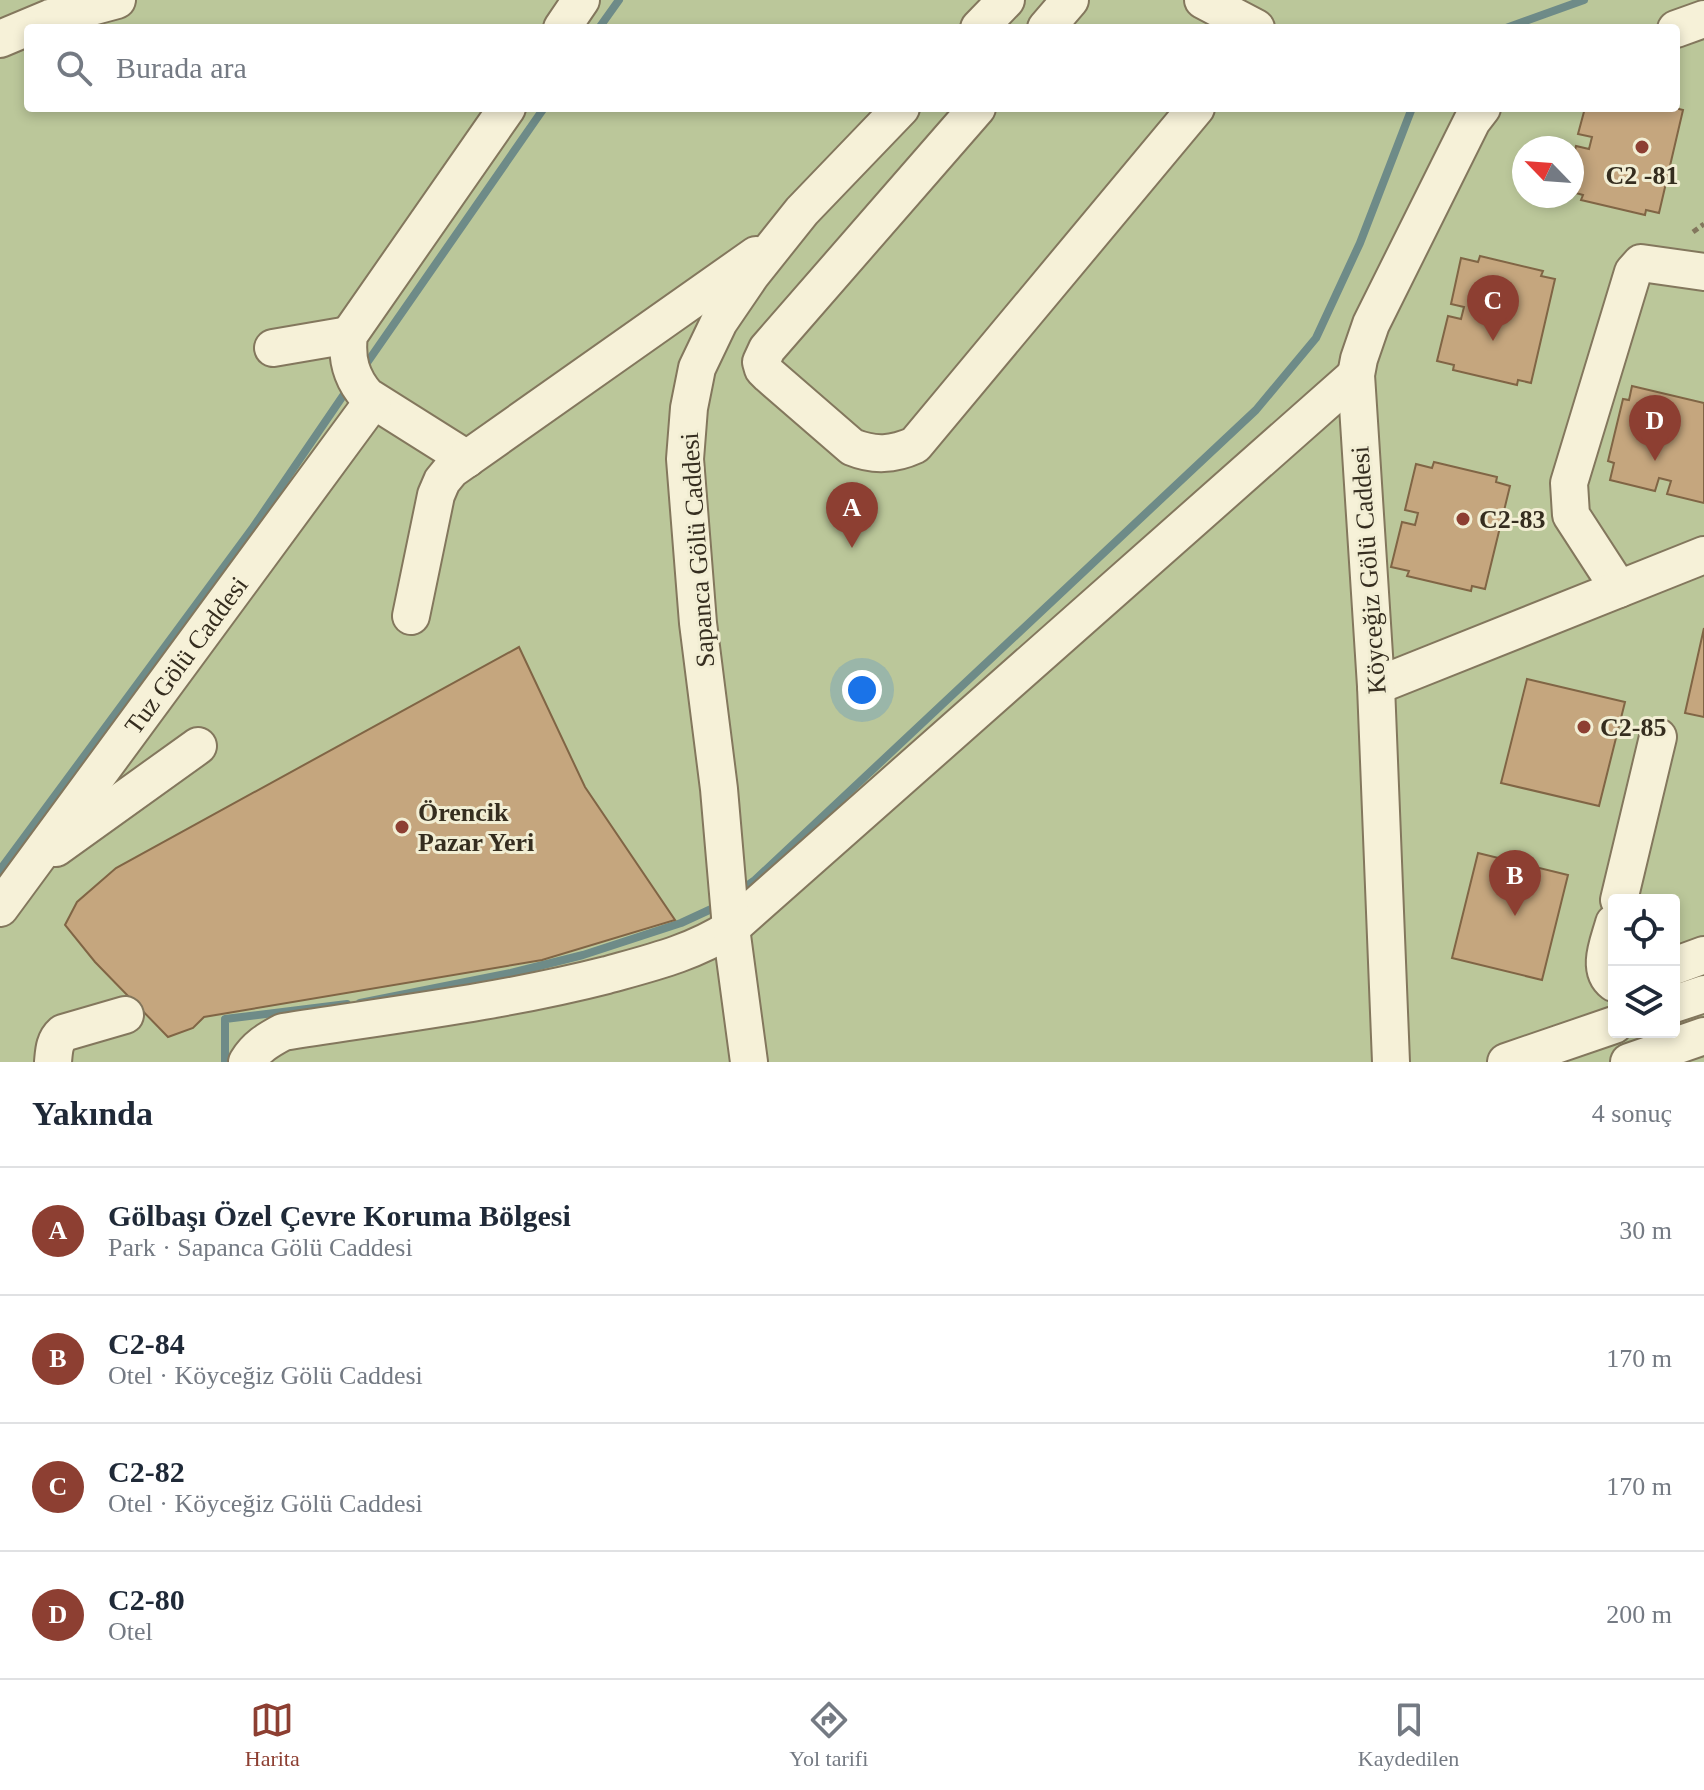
<!DOCTYPE html>
<html lang="tr">
<head>
<meta charset="utf-8">
<style>
	body { margin:0; font-family:"Times New Roman",serif; background:#f2f2f3; color:#1f2937 }
	.controls { position:absolute; right:24px; bottom:24px; display:grid; overflow:hidden; border-radius:8px; box-shadow:0 4px 12px #0003 }
	.controls button { width:72px; height:72px; display:grid; place-items:center; padding:0; border:0; border-bottom:2px solid #e0e1e3; background:#fff; color:#1f2937; font:40px sans-serif }
	.compass { position:absolute; left:1512px; top:136px; width:72px; height:72px; border-radius:50%; background:#fff; box-shadow:0 4px 12px #0003; rotate:295deg }
	.you { position:absolute; left:862px; top:690px; width:28px; height:28px; margin:-20px; border:6px solid #fff; border-radius:50%; background:#1a73e8; box-shadow:0 0 0 12px #1a73e833 }
	.badge { display:grid; place-items:center; width:52px; height:52px; border-radius:50%; background:#8d3f32; color:#fff; font-size:26px; font-weight:700 }
	.pin { position:absolute; translate:-50% -66px; filter:drop-shadow(0 2px 4px #0008) }
	.pin::after { content:''; position:absolute; top:42px; width:28px; height:24px; background:inherit; clip-path:polygon(0 0,100% 0,50% 100%) }
	.list { margin:0; padding:0; list-style:none }
	h2 { display:flex; justify-content:space-between; align-items:center; height:104px; margin:0; padding:0 32px; font-size:34px }
	h2 small { font-size:26px; font-weight:400; color:#747a83 }
	.list li { display:grid; grid-template-columns:52px 1fr auto; gap:24px; align-items:center; box-sizing:border-box; height:128px; padding:0 32px; border-top:2px solid #e0e1e3 }
	.list b { display:block; font-size:30px; white-space:nowrap }
	.list p { margin:0; font-size:26px; white-space:nowrap; color:#747a83 }
	.list em { font-size:26px; font-style:normal; color:#747a83 }
	.icon { flex:none; width:44px; height:44px; fill:none; stroke:currentColor; stroke-width:2; stroke-linecap:round; stroke-linejoin:round }
	.map { position:relative; flex:none; width:1704px; height:1062px; overflow:hidden }
	.search { position:absolute; background:#fff; box-shadow:0 4px 12px #0003; left:24px; right:24px; top:24px; height:88px; display:flex; align-items:center; gap:20px; box-sizing:border-box; padding:0 28px; border-radius:8px; color:#747a83; font-size:30px }
	.sheet { height:616px; background:#fff }
	nav { display:flex; justify-content:space-around; align-items:center; box-sizing:border-box; height:112px; border-top:2px solid #e0e1e3; background:#fff; font-size:22px; color:#747a83 }
	nav a { display:grid; justify-items:center; gap:4px }
	nav .on { color:#8d3f32 }
	.map>svg:first-child { display:block }
	.green { fill:#bbc79a; fill-rule:evenodd }
	.lines { fill:none; stroke-linecap:round; stroke-linejoin:round }
	.stream { stroke:#6e8b88; stroke-width:8 }
	.building { fill:#c5a67e; stroke:#806545; stroke-width:2 }
	.minor-casing { stroke:#83775d; stroke-width:40 }
	.path { stroke:#83775d; stroke-width:5; stroke-dasharray:6 4; stroke-linecap:butt }
	.minor { stroke:#f6f1d8; stroke-width:36 }
	.poi-dot { fill:#8d3f32; stroke:#f2eed4; stroke-width:3 }
	.labels { text-anchor:middle; stroke-width:6; stroke-linejoin:round; paint-order:stroke }
	.poi-label { font-size:26px; font-weight:bold; fill:#352d1f; stroke:#f2eed4; text-anchor:start }
	.street-label { font-size:26px; fill:#352d1f; stroke:#f2eed4 }
</style>
</head>
<body>
<div class="map">
<svg width="1704" height="1062" viewBox="0 0 1704 1062">
	<rect width="100%" height="100%" fill="#eae4c5"/>
	<path class="green" d="M0,0H1704V1062H0ZM28,28H1676V108H28ZM1524,148H1572V196H1524ZM1614,900H1674V1032H1614Z"/>
	<g class="lines">
		<g class="stream">
			<polyline points="599,28 619,0"/>
			<polyline points="1506,28 1584,0"/>
			<polyline points="362,370 544,108"/>
			<polyline points="0,870 252,529 349,387"/>
			<polyline points="738,892 755,880 1256,410 1316,338 1360,243 1412,108"/>
			<polyline points="360,1003 511,973 583,955 681,923 720,905"/>
			<polyline points="225,1062 225,1019 347,1004"/>
		</g>
	</g>
	<g class="building">
		<polygon points="1585,108 1675,108 1683,110 1659,213 1646,210 1645,215 1581,200 1583,195 1572,192 1572,162 1576,146 1589,149 1592,137 1578,134"/>
		<polygon points="1480,256 1543,271 1541,276 1555,279 1531,383 1518,380 1517,385 1453,370 1454,365 1437,361 1448,316 1461,319 1464,307 1451,304 1461,258 1478,262"/>
		<polygon points="1632,386 1704,403 1704,503 1667,494 1671,481 1659,478 1655,491 1610,480 1614,463 1608,461 1623,399 1629,400"/>
		<polygon points="1434,462 1497,477 1496,482 1510,486 1485,589 1472,586 1471,591 1407,576 1409,571 1391,567 1402,522 1415,525 1418,513 1405,510 1416,464 1432,468"/>
		<polygon points="1704,628 1704,717 1685,713"/>
		<polygon points="519,647 585,787 675,920 542,960 204,1017 193,1028 168,1037 95,962 65,925 77,902 116,868"/>
		<polygon points="1527,679 1625,702 1599,806 1501,783"/>
		<polygon points="1478,853 1568,875 1542,980 1452,958"/>
	</g>
	<g class="lines">
		<g class="minor-casing">
			<g id="minor">
				<polyline points="1203,0 1256,28"/>
				<polyline points="562,28 581,0"/>
				<polyline points="979,28 1006,0"/>
				<polyline points="1046,28 1070,0"/>
				<polyline points="1676,29 1704,19"/>
				<polyline points="0,39 50,18 117,0"/>
				<path d="M977,108L767,349L761,362L763,369L769,375L852,447C874,456 893,455 915,445L1196,108"/>
				<polyline points="273,348 349,335"/>
				<path d="M467,459L367,396C351,378 346,359 349,335L507,108"/>
				<polyline points="1619,589 1571,515 1569,483 1633,272 1641,263 1704,272"/>
				<polyline points="411,616 436,495 442,481 451,470 756,255"/>
				<polyline points="1376,686 1704,555"/>
				<polyline points="56,848 198,746"/>
				<polyline points="1619,900 1658,737"/>
				<path id="s1" d="M0,908L373,401"/>
				<path d="M1614,923C1609,942 1596,969 1614,983"/>
				<polyline points="1674,966 1704,955"/>
				<polyline points="1674,1004 1704,994"/>
				<path d="M53,1062C54,1051 54,1041 63,1033L125,1015"/>
				<path d="M247,1062C256,1047 268,1040 283,1032C391,1015 501,1002 607,975C650,963 693,953 731,928L1356,375"/>
				<polyline points="749,1062 731,928 719,789 698,623 685,459 689,408 697,368 719,322 751,275 802,211 901,108"/>
				<polyline points="1391,1062 1376,686 1356,375 1359,359 1371,324 1472,121 1482,108"/>
				<polyline points="1506,1062 1614,1025"/>
				<polyline points="1629,1062 1704,1036"/>
			</g>
		</g>
		<polyline class="path" points="1693,232 1704,224"/>
		<use href="#minor" class="minor"/>
	</g>
	<g class="poi-dot">
		<circle cx="1642" cy="147" r="8"/>
		<circle cx="1463" cy="519" r="8"/>
		<circle cx="1584" cy="727" r="8"/>
		<circle cx="402" cy="827" r="8"/>
	</g>
	<g class="labels">
		<g class="poi-label">
			<text x="1642" y="184" text-anchor="middle">C2 -81</text>
			<text x="1479" y="528">C2-83</text>
			<text x="1600" y="736">C2-85</text>
			<text x="418" y="821">Örencik<tspan x="418" dy="30">Pazar Yeri</tspan></text>
		</g>
		<g class="street-label">
			<text transform="translate(697 550) rotate(-94)" y="9">Sapanca Gölü Caddesi</text>
			<text transform="translate(1368 570) rotate(-94)" y="9">Köyceğiz Gölü Caddesi</text>
			<text dy="9" stroke="none"><textPath href="#s1" startOffset="314">Tuz Gölü Caddesi</textPath></text>
		</g>
	</g>
</svg>
<div class="controls">
<button><svg class="icon" aria-label="locate" viewBox="0 0 24 24"><circle cx="12" cy="12" r="6"/><path d="M12 2v4M12 18v4M2 12h4M18 12h4"/></svg></button>
<button><svg class="icon" aria-label="layers" viewBox="0 0 24 24"><path d="M12 4l9 5-9 5-9-5zM3 14l9 5 9-5"/></svg></button>
</div>
<svg class="compass" viewBox="-18 -18 36 36"><path d="M0-13l5 13h-10z" fill="#e53935"/><path d="M0 13l5-13h-10z" fill="#747a83"/></svg>
<div class="you"></div>
<div class="pin badge" style="left:852px;top:548px">A</div>
<div class="pin badge" style="left:1515px;top:916px">B</div>
<div class="pin badge" style="left:1493px;top:341px">C</div>
<div class="pin badge" style="left:1655px;top:461px">D</div>
<div class="search"><svg class="icon" aria-label="search" viewBox="0 0 24 24"><circle cx="10" cy="10" r="6"/><path d="M15 15l6 6"/></svg>Burada ara</div>
</div>
<section class="sheet">
<h2>Yakında<small>4 sonuç</small></h2>
<ul class="list">
<li><span class="badge">A</span><div><b>Gölbaşı Özel Çevre Koruma Bölgesi</b><p>Park · Sapanca Gölü Caddesi</p></div><em>30 m</em></li>
<li><span class="badge">B</span><div><b>C2-84</b><p>Otel · Köyceğiz Gölü Caddesi</p></div><em>170 m</em></li>
<li><span class="badge">C</span><div><b>C2-82</b><p>Otel · Köyceğiz Gölü Caddesi</p></div><em>170 m</em></li>
<li><span class="badge">D</span><div><b>C2-80</b><p>Otel</p></div><em>200 m</em></li>
</ul>
</section>
<nav>
<a class="on"><svg class="icon" aria-label="map" viewBox="0 0 24 24"><path d="M3 6l6-2 6 2 6-2v14l-6 2-6-2-6 2zM9 4v14M15 6v14"/></svg>Harita</a>
<a><svg class="icon" aria-label="directions" viewBox="0 0 24 24"><path d="M12 3l9 9-9 9-9-9zM9 14v-3h6M13 9l2 2-2 2"/></svg>Yol tarifi</a>
<a><svg class="icon" aria-label="saved" viewBox="0 0 24 24"><path d="M7 4h10v16l-5-4-5 4z"/></svg>Kaydedilen</a>
</nav>
</body>
</html>
